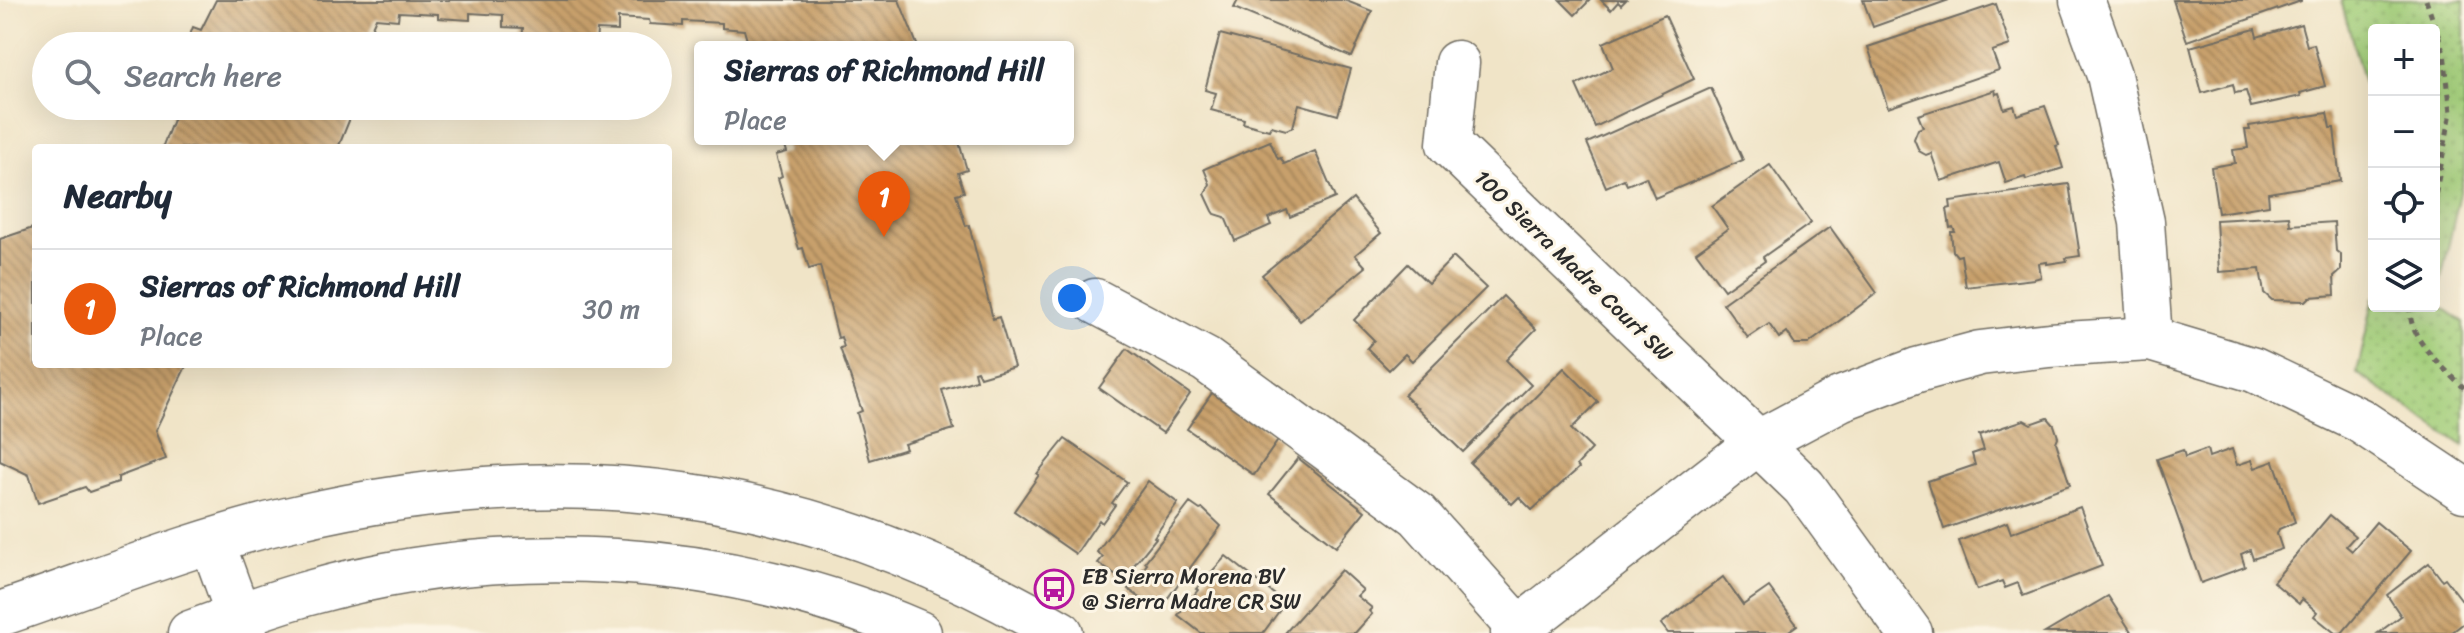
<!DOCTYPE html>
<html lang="en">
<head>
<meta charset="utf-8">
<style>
	body { margin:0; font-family:Sriracha,sans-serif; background:#f2f2f3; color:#1f2937 }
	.controls { position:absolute; right:24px; top:24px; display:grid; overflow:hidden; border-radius:8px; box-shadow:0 8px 32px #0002 }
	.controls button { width:72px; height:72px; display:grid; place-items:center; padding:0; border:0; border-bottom:2px solid #e0e1e3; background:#fff; color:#1f2937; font:40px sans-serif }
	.you { position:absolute; left:1072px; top:298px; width:28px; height:28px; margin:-20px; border:6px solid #fff; border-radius:50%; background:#1a73e8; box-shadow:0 0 0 12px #1a73e833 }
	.badge { display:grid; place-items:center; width:52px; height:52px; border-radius:50%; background:#ea580c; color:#fff; font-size:26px; font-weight:700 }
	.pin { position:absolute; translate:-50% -66px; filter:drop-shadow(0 2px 4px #0008) }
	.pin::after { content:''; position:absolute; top:42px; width:28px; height:24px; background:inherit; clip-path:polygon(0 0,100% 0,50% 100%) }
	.popup { position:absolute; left:694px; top:41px; width:380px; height:104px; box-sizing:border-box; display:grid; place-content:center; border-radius:8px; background:#fff; filter:drop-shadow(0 2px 6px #0005); font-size:26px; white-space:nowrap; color:#747a83 }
	.popup b { font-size:30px; color:#1f2937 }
	.popup::after { content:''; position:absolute; left:50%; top:100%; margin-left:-16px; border:16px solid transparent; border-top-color:#fff }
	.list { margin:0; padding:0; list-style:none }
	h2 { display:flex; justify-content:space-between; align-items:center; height:104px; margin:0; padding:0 32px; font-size:34px }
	h2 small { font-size:26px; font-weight:400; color:#747a83 }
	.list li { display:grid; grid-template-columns:52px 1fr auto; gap:24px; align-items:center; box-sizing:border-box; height:120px; padding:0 32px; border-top:2px solid #e0e1e3 }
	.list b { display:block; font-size:30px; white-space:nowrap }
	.list p { margin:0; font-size:26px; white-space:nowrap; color:#747a83 }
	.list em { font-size:26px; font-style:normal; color:#747a83 }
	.icon { flex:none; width:44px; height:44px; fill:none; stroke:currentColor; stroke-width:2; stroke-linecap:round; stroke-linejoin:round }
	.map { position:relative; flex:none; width:2464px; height:633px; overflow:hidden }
	.search { position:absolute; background:#fff; box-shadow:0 8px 32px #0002; left:32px; top:32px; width:640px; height:88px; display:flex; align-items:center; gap:20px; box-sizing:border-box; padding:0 28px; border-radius:44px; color:#747a83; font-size:30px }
	.panel { position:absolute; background:#fff; box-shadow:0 8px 32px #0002; left:32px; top:144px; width:640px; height:224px; border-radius:8px }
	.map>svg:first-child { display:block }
	.park { fill:url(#park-dots); stroke:#677c52; stroke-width:2 }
	.building { fill:url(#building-back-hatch) }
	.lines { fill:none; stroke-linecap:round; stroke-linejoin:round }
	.minor-casing { stroke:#706c62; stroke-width:47 }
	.path { stroke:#706c62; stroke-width:5; stroke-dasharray:6 6; stroke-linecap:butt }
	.minor { stroke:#fff; stroke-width:44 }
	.labels { text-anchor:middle; stroke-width:6; stroke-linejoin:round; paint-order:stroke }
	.street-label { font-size:22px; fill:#2b2b2b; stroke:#fcf5e5 }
	.poi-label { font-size:22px; fill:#2b2b2b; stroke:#fcf5e5; text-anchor:start }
</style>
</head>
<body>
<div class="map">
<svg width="2464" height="633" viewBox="0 0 2464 633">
	<defs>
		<pattern id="park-dots" width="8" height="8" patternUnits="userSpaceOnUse" patternTransform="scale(2)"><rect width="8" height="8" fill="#a3ce7a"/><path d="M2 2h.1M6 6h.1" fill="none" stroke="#8cb16a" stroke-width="1.8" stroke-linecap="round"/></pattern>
		<pattern id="building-back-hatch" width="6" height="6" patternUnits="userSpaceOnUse" patternTransform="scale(2)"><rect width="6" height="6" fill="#c8a06c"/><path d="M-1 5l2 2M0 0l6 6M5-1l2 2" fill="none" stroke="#a38359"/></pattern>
	</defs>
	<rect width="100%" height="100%" fill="#fcf5e5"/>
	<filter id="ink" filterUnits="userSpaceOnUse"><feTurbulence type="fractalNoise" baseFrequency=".0125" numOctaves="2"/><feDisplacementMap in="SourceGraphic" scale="16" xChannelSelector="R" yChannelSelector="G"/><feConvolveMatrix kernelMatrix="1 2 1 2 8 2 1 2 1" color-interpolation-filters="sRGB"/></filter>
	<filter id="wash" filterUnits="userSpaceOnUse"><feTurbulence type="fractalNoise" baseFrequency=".006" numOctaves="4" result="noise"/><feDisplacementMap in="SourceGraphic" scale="32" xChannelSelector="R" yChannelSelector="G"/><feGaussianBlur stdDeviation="1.8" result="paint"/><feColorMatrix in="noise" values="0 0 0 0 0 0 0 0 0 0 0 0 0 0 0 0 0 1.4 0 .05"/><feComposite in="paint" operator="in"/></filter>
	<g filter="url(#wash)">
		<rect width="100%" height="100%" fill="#f0e4c7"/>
		<polygon class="park" points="2341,0 2464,0 2464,174 2436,303 2464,322 2464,446 2357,373 2374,297 2374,306 2434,306 2434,30 2374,30 2374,118"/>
		<g id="blocks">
			<g class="building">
				<polygon points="216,0 899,0 918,47 749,47 744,30 722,28 722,23 683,21 683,26 650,24 649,20 618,18 618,31 597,30 596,46 522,46 523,28 503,27 503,15 470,13 470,20 438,18 438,14 399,12 398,20 376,18 369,34 364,32 359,46 186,46 193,27 201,30"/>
				<polygon points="1238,0 1344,0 1372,11 1352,57 1234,8"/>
				<polygon points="1560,0 1590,0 1575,15"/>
				<polygon points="1601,0 1626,0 1621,5 1618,2 1611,10"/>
				<polygon points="1863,0 1949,0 1873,27"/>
				<polygon points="2173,0 2301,0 2301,1 2187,41"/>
				<polygon points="1996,4 2010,45 1992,51 1999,70 1888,108 1868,47"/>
				<polygon points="1665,15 1694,79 1595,127 1576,85 1613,68 1603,43"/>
				<polygon points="2301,24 2307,46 2314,44 2325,86 2300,93 2301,96 2251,107 2246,91 2235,93 2233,84 2202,93 2190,47 2255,29 2257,37"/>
				<polygon points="1220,34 1351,69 1338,115 1299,104 1293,127 1286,130 1271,126 1269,130 1243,123 1244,119 1211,110 1216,93 1205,90"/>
				<polygon points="1711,88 1743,160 1655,198 1646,177 1627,185 1624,179 1606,187 1587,143"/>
				<polygon points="1995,90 1996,94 1999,93 2004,109 2014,106 2017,115 2045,106 2059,145 2056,146 2063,168 2026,180 2025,177 2006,183 1999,162 1941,181 1931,153 1926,155 1919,151 1914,139 1918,129 1923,127 1918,115"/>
				<polygon points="175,106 355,106 338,148 162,148 174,117 171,116"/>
				<polygon points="2327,113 2330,128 2334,128 2340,181 2268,193 2269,205 2218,213 2211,167 2235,163 2233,150 2248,148 2245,130 2250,130 2249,126"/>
				<polygon points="783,139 958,139 967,170 958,173 964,192 956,194 966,226 969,225 993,319 999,317 1014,367 980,377 977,371 974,372 976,380 942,390 954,429 904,444 906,449 870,460 857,413 862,411 840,348 844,347 841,337 838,338 820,266 809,269 803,248 799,249 778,178 782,176 776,155 787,152"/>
				<polygon points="1270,141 1278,159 1281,158 1284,164 1315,151 1335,198 1290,217 1287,210 1268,218 1271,225 1235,241 1225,217 1215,214 1213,211 1205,194 1210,184 1204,169"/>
				<polygon points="1770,165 1811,223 1763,257 1765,261 1724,290 1696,252 1728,229 1712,206"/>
				<polygon points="2069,184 2080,256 2066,258 2067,261 2047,264 2047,262 2039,263 2041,277 2034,279 1966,287 1961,255 1957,256 1953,251 1951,232 1955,232 1953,227 1950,228 1947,209 1951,208 1950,201"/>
				<polygon points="1353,199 1381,233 1355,255 1366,267 1300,321 1262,275"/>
				<polygon points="2289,216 2290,225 2334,222 2336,251 2341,255 2341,270 2334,276 2335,295 2310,297 2306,301 2272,300 2264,293 2260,269 2219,272 2216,220"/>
				<polygon points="36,227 36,364 187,364 155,431 166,459 118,477 118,482 89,492 85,487 38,503 29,475 0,461 0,239"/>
				<polygon points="1830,227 1877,293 1808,344 1795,344 1787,332 1779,338 1769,324 1748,338 1723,303"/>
				<polygon points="1453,257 1486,288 1412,361 1405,354 1389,370 1367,348 1374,340 1354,320 1408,264 1428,283"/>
				<polygon points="1503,296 1536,329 1506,360 1531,385 1463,452 1404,395"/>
				<polygon points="1127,349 1190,394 1163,433 1099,388"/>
				<polygon points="1564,368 1598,402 1571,429 1592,449 1577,465 1579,468 1532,510 1519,497 1512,504 1470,463"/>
				<polygon points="1212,393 1279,439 1254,475 1187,429"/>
				<polygon points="2048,418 2054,425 2058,437 2056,442 2070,485 1944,529 1928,481 1975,465 1972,454 1984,450 1979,435 2024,420 2031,424"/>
				<polygon points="1065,439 1127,482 1112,503 1115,505 1102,523 1099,520 1076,554 1014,511 1039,475 1037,474"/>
				<polygon points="2207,449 2209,457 2232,449 2237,465 2252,460 2255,468 2274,461 2295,522 2279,529 2277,534 2282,549 2253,559 2250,550 2241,554 2245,567 2201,583 2157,459 2183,450 2185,457"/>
				<polygon points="1298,458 1365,511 1336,547 1269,494"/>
				<polygon points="1148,481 1178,503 1154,537 1156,538 1122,580 1098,563 1103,557 1097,552"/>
				<polygon points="1190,503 1200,510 1203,509 1221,526 1164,603 1159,599 1153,607 1128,589 1147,564 1145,562"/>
				<polygon points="2080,507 2102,566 2023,596 2018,583 2005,588 2002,581 1977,590 1959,541 2007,522 2011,533"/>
				<polygon points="2330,515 2355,536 2346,546 2352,551 2376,522 2411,551 2342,633 2335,633 2314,616 2317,612 2302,599 2299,604 2273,582"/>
				<polygon points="1226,556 1285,603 1263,633 1201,633 1178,615 1198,590 1196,589"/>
				<polygon points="2429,563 2442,580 2445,578 2464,603 2464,623 2451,633 2378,633 2401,616 2387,595"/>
				<polygon points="1341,570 1363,590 1357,596 1372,608 1369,611 1372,614 1355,633 1285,633"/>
				<polygon points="1723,577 1743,605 1769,587 1797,625 1786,633 1668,633 1661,624"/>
				<polygon points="2108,596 2132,633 2045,633"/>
			</g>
		</g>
	</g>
	<g filter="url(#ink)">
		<use href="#blocks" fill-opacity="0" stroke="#706c62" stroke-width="2"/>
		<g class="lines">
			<g class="minor-casing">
				<g id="minor">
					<polyline points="2082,0 2109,75 2142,222 2150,339"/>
					<polyline points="1457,63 1449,144 1804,487 1910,633"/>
					<polyline points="1095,301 1206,360 1418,515 1523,633"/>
					<polyline points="212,542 245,633"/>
					<path d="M0,614C95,582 190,543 287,520C570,452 811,485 1061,633"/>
					<path d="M190,633C228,619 266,605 305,594C506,537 727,550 919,633"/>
					<polyline points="1513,633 1757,443 1840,399 1917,370 1980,353 2049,345 2150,339 2254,370 2359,420 2464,490"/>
				</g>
			</g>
			<g class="path">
				<polyline points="2426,0 2444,53 2451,112 2434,202"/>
				<path d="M2410,306C2408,341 2442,365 2464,388"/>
			</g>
			<use href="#minor" class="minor"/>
		</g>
	</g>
	<defs>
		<g id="bus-ring" transform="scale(2)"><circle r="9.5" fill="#fcf5e5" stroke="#b5179e" stroke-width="1.5"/><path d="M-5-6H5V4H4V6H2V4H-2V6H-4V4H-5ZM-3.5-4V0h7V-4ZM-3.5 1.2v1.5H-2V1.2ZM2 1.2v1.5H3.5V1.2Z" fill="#b5179e"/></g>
	</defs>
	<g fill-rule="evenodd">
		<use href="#bus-ring" x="1054" y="589"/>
	</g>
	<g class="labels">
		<g class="street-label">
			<text transform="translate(1574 265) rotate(44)" y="8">100 Sierra Madre Court SW</text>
		</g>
		<g class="poi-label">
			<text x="1082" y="584">EB Sierra Morena BV<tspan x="1082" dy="25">@ Sierra Madre CR SW</tspan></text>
		</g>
	</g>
</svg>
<div class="controls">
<button>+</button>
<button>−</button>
<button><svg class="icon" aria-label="locate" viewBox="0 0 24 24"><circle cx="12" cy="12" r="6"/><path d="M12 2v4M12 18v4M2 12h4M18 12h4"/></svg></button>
<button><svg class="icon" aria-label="layers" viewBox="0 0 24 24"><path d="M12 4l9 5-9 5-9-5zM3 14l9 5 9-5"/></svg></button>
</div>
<div class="you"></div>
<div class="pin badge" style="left:884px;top:237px">1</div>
<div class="popup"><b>Sierras of Richmond Hill</b>Place</div>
<div class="search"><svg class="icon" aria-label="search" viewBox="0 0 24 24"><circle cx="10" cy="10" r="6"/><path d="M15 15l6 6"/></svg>Search here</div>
<section class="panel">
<h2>Nearby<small></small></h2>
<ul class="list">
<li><span class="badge">1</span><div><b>Sierras of Richmond Hill</b><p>Place</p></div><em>30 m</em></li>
</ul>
</section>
</div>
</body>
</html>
